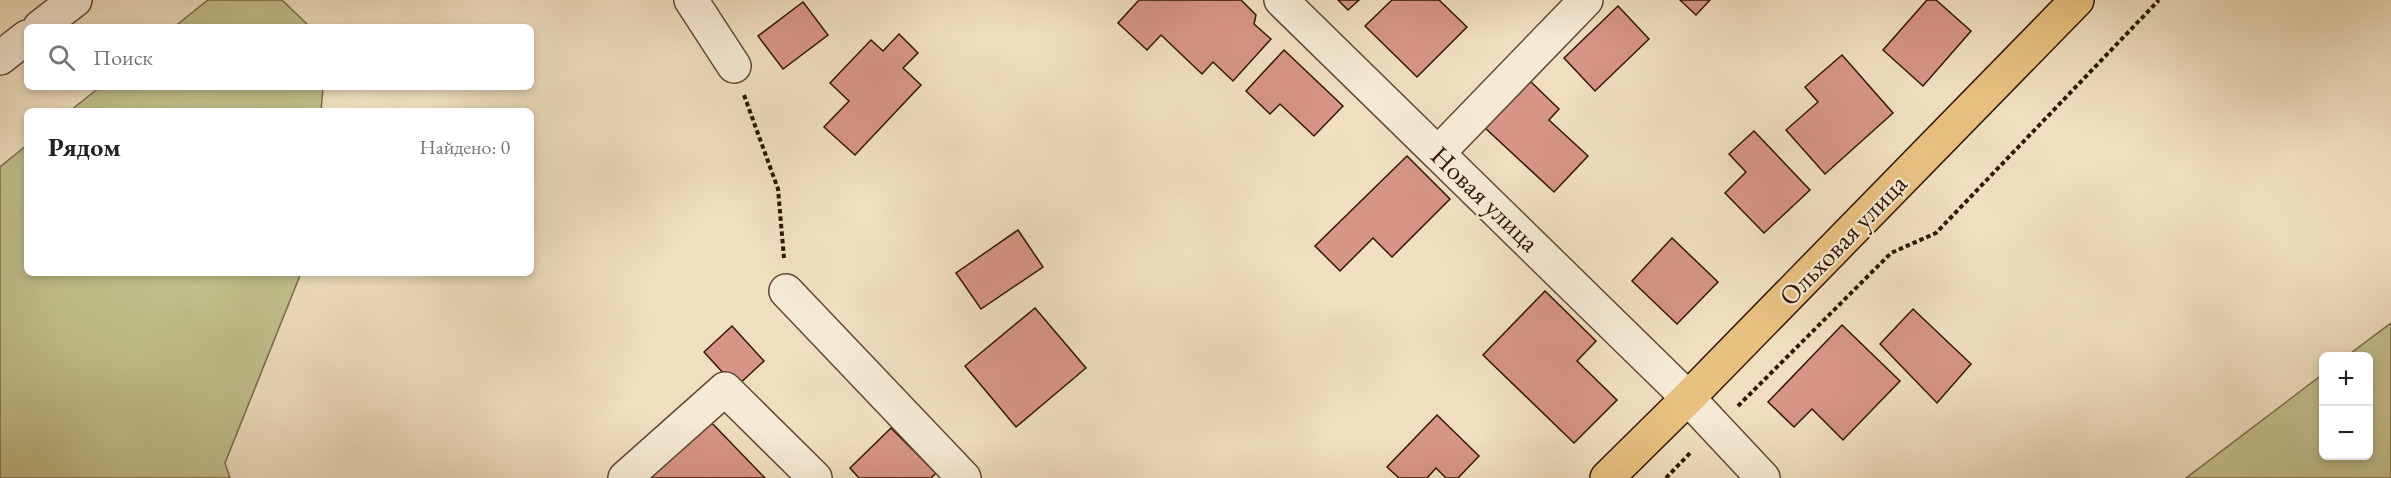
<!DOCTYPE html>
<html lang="ru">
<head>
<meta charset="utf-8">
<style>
	body { margin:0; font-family:"EB Garamond",serif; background:#f6f6f6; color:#222 }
	.controls { position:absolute; right:18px; bottom:18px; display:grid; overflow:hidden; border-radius:9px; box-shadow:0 3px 9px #0003 }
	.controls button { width:54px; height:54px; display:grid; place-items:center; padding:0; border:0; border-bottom:2px solid #e0e0e0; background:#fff; color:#222; font:30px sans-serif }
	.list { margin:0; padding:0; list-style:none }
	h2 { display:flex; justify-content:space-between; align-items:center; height:78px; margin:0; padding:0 24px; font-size:26px }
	h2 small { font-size:20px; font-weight:400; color:#767676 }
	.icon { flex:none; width:33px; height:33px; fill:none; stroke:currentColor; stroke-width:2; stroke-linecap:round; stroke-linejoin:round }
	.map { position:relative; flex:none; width:2391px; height:478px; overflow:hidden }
	.search { position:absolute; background:#fff; box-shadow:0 3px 9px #0003; left:24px; top:24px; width:510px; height:66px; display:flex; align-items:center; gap:15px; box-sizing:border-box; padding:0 21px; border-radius:9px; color:#767676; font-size:22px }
	.panel { position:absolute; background:#fff; box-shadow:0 3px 9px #0003; left:24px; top:108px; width:510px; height:168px; border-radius:9px }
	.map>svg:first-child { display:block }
	.green { fill:#c1c08c; stroke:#7a6b48; stroke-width:1.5 }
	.building { fill:#d79585; stroke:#331604; stroke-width:1.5 }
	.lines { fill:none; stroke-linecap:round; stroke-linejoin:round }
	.minor-casing { stroke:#624833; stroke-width:36 }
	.major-casing { stroke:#331604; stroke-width:36 }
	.path { stroke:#331604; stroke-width:4; stroke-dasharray:4.5 3; stroke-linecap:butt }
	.minor { stroke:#f5ead5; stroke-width:33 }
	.major { stroke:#e8c080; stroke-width:33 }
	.labels { text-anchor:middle; stroke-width:4.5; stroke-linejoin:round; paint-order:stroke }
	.street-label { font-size:27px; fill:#331604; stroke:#f5ead5 }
</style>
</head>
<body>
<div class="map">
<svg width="2391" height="478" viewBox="0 0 2391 478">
	<rect width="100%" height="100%" fill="#efdfbf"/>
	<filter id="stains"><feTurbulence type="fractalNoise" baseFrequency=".00333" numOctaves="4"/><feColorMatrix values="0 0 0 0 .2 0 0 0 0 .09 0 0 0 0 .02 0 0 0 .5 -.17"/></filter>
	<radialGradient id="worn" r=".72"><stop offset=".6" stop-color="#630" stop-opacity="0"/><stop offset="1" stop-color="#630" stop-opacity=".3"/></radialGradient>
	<g class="green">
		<polygon points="208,0 282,0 310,27 174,27"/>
		<polygon points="100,87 323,87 321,111 70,111"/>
		<polygon points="27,145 27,273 301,273 225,463 230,478 0,478 0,167"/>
		<polygon points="2391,323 2391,478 2186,478 2323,374 2324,456 2368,456 2368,356 2347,356"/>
	</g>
	<g class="building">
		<polygon points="1139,0 1241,0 1256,15 1254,24 1271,39 1233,81 1213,62 1202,74 1161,35 1147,50 1118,23"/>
		<polygon points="1338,0 1359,0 1348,10"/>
		<polygon points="1392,0 1439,0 1467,27 1417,77 1365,26"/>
		<polygon points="1680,0 1710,0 1696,15"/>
		<polygon points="1927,0 1936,0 1971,31 1923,86 1883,50"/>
		<polygon points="803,2 828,35 783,69 758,36"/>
		<polygon points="1618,6 1649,39 1595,91 1564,58"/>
		<polygon points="899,34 918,53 903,68 921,85 855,155 824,127 849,101 830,83 871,40 883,51"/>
		<polygon points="1284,50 1343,106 1314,136 1280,104 1270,114 1246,91"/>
		<polygon points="1842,55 1893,113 1825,174 1786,130 1818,102 1805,87"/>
		<polygon points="1529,80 1559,109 1549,120 1588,156 1554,192 1484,127"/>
		<polygon points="1754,131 1810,190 1764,233 1725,193 1746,172 1729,154"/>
		<polygon points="1407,156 1450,199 1392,257 1373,238 1340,271 1315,246"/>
		<polygon points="1018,230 1043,267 981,309 956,273"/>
		<polygon points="1672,238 1718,282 1677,324 1632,281"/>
		<polygon points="1545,291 1596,341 1577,361 1617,400 1574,443 1483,355"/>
		<polygon points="1035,308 1086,368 1016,427 965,366"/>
		<polygon points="1913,309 1971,364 1937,403 1880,344"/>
		<polygon points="1842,325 1900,381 1843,440 1812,409 1794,427 1768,402"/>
		<polygon points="732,326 764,361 736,387 704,352"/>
		<polygon points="1437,415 1479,456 1458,478 1446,478 1436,468 1427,478 1399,478 1387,467"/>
		<polygon points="707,418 765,478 645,478"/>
		<polygon points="891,428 936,473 931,478 859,478 850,468"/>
	</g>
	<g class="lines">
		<g class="minor-casing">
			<g id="minor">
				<polyline points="691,0 734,66"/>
				<polyline points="1281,0 1688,398 1763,478"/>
				<polyline points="40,27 75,0"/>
				<polyline points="0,58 27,37"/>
				<polyline points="1438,153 1586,0"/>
				<polyline points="786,291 964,478"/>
				<polyline points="625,478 725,389 815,478"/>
			</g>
		</g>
		<g class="major-casing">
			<polyline id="major" points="1607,478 1688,398 2077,0"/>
		</g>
		<g class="path">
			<polyline points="744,95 778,189 784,258"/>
			<polyline points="1738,406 1891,253 1936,233 2159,0"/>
			<polyline points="1666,478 1692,451"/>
		</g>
		<use href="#minor" class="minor"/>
		<use href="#major" class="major"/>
	</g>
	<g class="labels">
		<g class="street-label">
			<text transform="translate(1485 199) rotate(44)" y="9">Новая улица</text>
			<text transform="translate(1843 240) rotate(-46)" y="9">Ольховая улица</text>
		</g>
	</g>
	<rect width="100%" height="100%" filter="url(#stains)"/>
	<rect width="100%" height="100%" fill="url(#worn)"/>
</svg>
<div class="controls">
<button>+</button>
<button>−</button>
</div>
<div class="search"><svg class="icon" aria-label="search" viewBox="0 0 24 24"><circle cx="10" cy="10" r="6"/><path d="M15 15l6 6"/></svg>Поиск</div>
<section class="panel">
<h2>Рядом<small>Найдено: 0</small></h2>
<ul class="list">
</ul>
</section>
</div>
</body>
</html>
